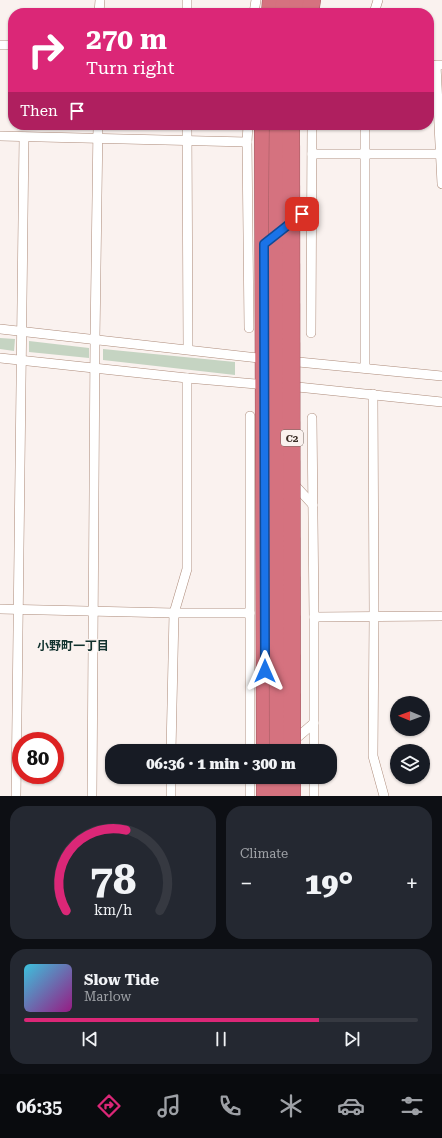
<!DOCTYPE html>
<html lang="en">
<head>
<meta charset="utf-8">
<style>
  body { margin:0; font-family:"Roboto Serif","Noto Sans JP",serif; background:#242831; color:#f1f3f6; height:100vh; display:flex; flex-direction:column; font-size:15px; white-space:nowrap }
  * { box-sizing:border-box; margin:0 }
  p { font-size:13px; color:#9ea1a6 }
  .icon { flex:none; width:22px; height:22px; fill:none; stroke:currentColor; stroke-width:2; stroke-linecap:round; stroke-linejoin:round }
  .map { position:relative; height:796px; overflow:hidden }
  .details { display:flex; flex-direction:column; gap:10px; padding:10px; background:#0d0f14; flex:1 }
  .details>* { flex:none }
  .banner { position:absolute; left:8px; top:8px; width:426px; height:122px; border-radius:16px; box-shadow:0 1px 3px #0004; background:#db2777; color:#fff; overflow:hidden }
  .needle { width:26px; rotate:271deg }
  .tools { position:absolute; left:390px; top:696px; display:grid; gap:8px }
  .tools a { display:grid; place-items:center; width:40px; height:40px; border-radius:50%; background:#171b24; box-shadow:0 1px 3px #0004; font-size:20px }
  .speed { position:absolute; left:12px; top:732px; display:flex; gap:8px; font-size:20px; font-weight:700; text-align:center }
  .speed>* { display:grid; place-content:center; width:52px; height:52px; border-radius:50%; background:#171b24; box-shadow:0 1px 3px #0004; line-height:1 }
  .speed .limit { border:6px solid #d22; background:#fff; color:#111 }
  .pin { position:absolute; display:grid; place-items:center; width:34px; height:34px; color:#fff; margin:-17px; border-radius:8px; box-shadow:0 2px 6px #0006 }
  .me { position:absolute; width:44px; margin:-22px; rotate:0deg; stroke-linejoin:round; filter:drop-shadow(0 0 3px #0008) }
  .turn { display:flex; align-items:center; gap:14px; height:84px; padding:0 12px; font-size:18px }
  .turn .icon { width:52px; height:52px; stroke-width:2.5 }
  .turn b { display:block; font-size:28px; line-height:34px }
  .then { display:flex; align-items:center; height:38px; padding:0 12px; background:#0003; gap:8px; font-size:15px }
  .big { font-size:30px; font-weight:800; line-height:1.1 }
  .details .tile { flex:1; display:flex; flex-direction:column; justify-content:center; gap:6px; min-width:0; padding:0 14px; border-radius:16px; background:#242831 }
  .details .dial { align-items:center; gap:0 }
  .dial svg { height:104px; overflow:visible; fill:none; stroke:#363941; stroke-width:7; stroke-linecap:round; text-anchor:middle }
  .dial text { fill:#f1f3f6; stroke:none }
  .song { display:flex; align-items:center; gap:12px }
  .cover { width:48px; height:48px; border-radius:6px; background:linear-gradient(135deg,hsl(190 70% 55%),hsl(310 70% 35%)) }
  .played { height:4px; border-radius:2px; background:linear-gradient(90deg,#db2777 75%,#363941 75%) }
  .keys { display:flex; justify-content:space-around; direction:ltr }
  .heat { display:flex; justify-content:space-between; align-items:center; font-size:22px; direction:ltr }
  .details .tiles { flex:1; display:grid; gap:10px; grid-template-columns:1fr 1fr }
  .tile:last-child { grid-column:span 2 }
  .trip { position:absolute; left:105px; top:744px; width:232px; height:40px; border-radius:16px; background:#171b24; box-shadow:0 1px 3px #0004; font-weight:800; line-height:40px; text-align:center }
  .tabs { display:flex; height:64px; justify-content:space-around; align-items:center; background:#090b0e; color:#9ea1a6 }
  .tabs .icon { width:28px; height:28px }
  .tabs .on { color:#db2777 }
  .tabs b { font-size:18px; color:#f1f3f6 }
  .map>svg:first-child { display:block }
  .green { fill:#c5d4c2 }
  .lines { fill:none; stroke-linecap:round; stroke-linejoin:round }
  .street-casing { stroke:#ad8b7a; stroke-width:10 }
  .highway-casing { stroke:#9f5a60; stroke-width:18 }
  .street { stroke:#fff; stroke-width:9 }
  .highway { stroke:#d5727f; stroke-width:17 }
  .highway-bridge-casing { stroke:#9f5a60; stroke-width:18; stroke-linecap:butt }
  .highway-bridge { stroke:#d5727f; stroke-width:17 }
  .route-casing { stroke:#114b97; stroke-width:10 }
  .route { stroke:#1a73e8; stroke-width:7 }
  .labels { text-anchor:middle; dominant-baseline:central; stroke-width:3; stroke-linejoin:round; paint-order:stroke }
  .shield { fill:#faf2ef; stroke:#746963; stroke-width:1 }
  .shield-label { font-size:10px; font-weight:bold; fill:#3b2e27 }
  .neighbourhood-label { font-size:12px; font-weight:bold; fill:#11322e; stroke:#faf2ef }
</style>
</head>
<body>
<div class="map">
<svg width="442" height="796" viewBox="0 0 442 796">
  <rect width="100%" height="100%" fill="#faf2ef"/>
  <!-- green -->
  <g class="green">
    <path d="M0 338 15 339 14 351 0 349Z"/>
    <path d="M29 341 89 348V358L29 352Z"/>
    <path d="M103 349 235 362V375L103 360Z"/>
  </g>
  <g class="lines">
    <!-- street casing -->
    <g class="street-casing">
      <g id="street">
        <path d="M187 0V13"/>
        <path d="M99 13 100 0"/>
        <path d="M254 13 256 0"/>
        <path d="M374 13 378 0"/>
        <path d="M0 45H13"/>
        <path d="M442 65H436L442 184"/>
        <path d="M187 125 188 349"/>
        <path d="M248 125 247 142 249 328"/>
        <path d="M365 125V368"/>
        <path d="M0 136 247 142"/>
        <path d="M312 154H442"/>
        <path d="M291 223 312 206"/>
        <path d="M0 329 267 359"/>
        <path d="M311 333 312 125"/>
        <path d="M0 358 187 378 267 385"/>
        <path d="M288 361 442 376"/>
        <path d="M288 386 442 402"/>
        <path d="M373 394 374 616 373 756 384 796"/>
        <path d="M250 416V751"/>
        <path d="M312 418 314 617V751"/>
        <path d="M292 482 313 505"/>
        <path d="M0 609 174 613H250"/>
        <path d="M314 617 442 616"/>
        <path d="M292 742 314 723"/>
        <path d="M171 751 174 613 187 569V378"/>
        <path d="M16 796 24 137"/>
        <path d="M92 796 95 339 98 125"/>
        <path d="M171 796V777"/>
        <path d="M250 796V777"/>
        <path d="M314 796V777"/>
      </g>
    </g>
    <!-- highway casing -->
    <g class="highway-casing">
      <g id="highway">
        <path d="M270 13 271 0"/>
        <path d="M283 13 285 0"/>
        <path d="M297 13 298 0"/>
        <path d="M310 13 312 0"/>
        <path d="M263 125 265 751"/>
        <path d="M265 777V796"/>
        <path d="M278 777V796"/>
        <path d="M292 796V777"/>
      </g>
    </g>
    <!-- street -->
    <use href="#street" class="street"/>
    <!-- highway -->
    <use href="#highway" class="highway"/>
    <!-- highway-bridge casing -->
    <g class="highway-bridge-casing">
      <g id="highway-bridge">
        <path d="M278 125C276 334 278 542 278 751"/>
        <path d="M291 125 292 751"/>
      </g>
    </g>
    <!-- highway-bridge -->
    <use href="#highway-bridge" class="highway-bridge"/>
  </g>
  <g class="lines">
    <!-- route casing -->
    <g class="route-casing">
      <path id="route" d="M265 671 264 244 302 214"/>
    </g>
    <!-- route -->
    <use href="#route" class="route"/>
  </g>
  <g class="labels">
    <!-- shield labels -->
    <rect class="shield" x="281" y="430" width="22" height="16" rx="3"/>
    <g class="shield-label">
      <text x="292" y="438">C2</text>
    </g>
    <!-- neighbourhood labels -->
    <g class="neighbourhood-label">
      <text x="73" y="646">小野町一丁目</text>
    </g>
  </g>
</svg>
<div class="tools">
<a><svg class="needle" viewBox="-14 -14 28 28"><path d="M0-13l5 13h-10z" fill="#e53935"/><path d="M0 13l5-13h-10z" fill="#9ea1a6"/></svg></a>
<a><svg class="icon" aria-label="layers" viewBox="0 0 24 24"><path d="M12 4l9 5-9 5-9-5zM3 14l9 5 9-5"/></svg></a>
</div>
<div class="speed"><div class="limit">80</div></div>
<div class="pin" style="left:302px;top:214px;background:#d93025"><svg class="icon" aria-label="arrive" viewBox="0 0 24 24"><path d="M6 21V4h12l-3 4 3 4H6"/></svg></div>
<svg class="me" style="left:265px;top:671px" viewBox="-20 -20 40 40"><path d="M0-17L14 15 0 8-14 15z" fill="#1a73e8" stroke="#fff" stroke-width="4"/></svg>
<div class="trip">06:36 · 1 min · 300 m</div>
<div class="banner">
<div class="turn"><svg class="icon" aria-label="right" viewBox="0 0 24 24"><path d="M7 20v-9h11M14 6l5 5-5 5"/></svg><div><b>270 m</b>Turn right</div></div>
<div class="then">Then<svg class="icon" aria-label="arrive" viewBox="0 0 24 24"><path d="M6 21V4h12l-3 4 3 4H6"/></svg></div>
</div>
</div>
<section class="details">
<div class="tiles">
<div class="tile dial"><svg viewBox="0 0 100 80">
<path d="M14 69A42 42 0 1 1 86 69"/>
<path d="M14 69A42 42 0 0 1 60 7" stroke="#db2777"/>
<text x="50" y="56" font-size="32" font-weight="700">78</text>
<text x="50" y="72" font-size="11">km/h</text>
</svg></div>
<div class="tile"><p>Climate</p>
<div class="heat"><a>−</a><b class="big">19°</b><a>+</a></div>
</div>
<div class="tile">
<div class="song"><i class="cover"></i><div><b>Slow Tide</b><p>Marlow</p></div></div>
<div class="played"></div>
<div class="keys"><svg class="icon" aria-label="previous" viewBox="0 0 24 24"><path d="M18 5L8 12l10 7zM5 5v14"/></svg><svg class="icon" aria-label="pause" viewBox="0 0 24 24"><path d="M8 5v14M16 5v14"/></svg><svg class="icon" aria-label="next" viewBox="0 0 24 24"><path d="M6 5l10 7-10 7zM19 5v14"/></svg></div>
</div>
</div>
</section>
<nav class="tabs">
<b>06:35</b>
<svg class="icon on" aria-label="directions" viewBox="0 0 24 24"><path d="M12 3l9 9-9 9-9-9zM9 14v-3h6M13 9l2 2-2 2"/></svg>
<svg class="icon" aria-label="music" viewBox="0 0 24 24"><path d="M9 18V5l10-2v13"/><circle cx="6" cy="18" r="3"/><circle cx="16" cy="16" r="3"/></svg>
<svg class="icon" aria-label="phone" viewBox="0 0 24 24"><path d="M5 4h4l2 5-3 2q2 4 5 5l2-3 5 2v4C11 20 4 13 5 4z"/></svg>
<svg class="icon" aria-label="climate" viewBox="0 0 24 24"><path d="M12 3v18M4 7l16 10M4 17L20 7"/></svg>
<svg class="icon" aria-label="car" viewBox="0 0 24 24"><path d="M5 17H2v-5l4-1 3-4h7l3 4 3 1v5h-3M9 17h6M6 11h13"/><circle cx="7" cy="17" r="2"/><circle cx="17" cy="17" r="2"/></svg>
<svg class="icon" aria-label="filters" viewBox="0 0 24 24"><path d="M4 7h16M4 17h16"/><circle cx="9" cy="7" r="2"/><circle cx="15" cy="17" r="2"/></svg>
</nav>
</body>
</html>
